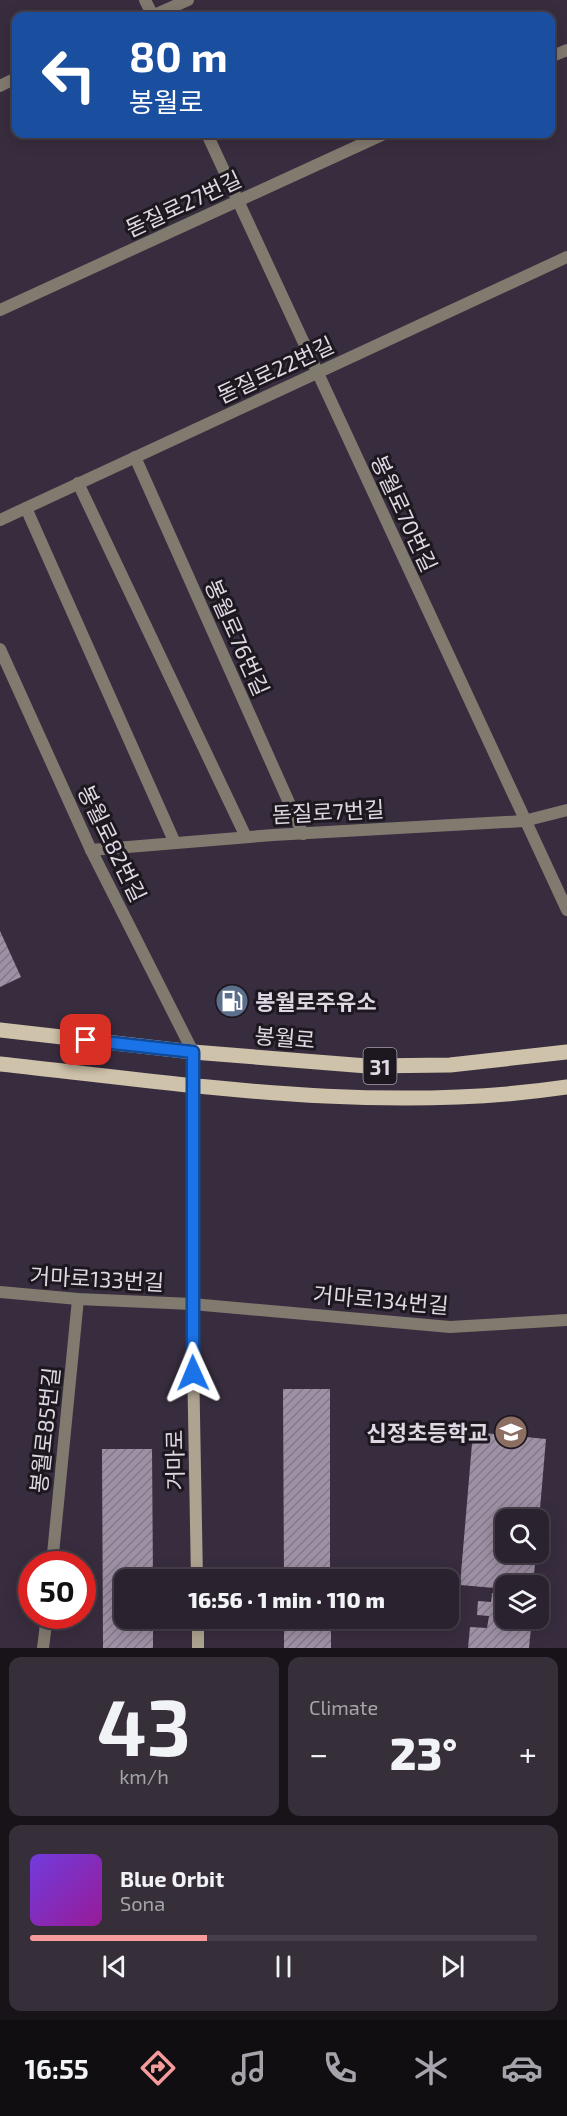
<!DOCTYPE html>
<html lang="en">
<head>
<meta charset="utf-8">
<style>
  body { margin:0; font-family:"Exo 2","Noto Sans KR",sans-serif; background:#362f3a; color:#f1f3f6; height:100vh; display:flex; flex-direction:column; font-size:22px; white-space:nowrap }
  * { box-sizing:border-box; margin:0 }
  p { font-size:20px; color:#a5a4aa }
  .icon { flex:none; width:33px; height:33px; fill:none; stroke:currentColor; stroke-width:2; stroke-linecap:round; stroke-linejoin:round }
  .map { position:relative; height:1648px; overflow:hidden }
  .details { display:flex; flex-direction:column; gap:9px; padding:9px; background:#171319; flex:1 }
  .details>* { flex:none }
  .top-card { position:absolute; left:12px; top:12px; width:543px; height:126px; border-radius:12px; box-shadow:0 3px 15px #0003,0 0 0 2px #463f4a; background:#1a4fa0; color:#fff; overflow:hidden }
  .fabs { position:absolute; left:495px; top:1509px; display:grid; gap:12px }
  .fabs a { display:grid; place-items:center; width:54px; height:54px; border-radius:12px; background:#2a222e; box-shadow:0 3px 15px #0003,0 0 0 2px #463f4a; font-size:30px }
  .speed { position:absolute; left:18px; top:1551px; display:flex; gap:12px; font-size:30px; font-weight:700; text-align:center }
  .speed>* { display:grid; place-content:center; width:78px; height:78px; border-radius:50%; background:#2a222e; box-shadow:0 3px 15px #0003,0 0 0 2px #463f4a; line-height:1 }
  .speed .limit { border:9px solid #d22; background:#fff; color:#111 }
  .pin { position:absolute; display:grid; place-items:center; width:51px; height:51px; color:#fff; margin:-26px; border-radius:12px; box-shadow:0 3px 9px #0006 }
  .me { position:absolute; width:66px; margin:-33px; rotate:359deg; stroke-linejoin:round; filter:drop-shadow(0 0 4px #0008) }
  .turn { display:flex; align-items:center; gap:21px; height:126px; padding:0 18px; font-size:27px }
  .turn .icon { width:78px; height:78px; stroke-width:2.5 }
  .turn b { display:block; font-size:42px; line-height:51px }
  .big { font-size:45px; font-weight:800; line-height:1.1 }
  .details .tile { flex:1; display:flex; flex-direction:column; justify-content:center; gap:9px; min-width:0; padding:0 21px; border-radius:12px; background:#362f3a }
  .details .dial { align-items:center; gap:0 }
  .dial b { font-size:78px; line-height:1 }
  .song { display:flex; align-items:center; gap:18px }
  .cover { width:72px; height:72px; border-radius:9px; background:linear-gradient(135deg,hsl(260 70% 55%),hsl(300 70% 35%)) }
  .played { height:6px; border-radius:3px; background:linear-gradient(90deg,#f59b9c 35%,#463f4a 35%) }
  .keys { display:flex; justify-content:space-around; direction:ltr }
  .heat { display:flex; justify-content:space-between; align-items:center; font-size:33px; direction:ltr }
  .details .tiles { flex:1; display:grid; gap:9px; grid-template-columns:1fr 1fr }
  .tile:last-child { grid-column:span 2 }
  .trip { position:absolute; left:114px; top:1569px; width:345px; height:60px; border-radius:12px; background:#2a222e; box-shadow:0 3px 15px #0003,0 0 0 2px #463f4a; font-weight:800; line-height:60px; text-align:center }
  .tab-bar { display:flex; height:96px; justify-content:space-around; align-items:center; background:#110e12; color:#a5a4aa }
  .tab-bar .icon { width:42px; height:42px }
  .tab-bar .current { color:#f59b9c }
  .tab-bar b { font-size:27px; color:#f1f3f6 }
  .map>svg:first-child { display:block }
  .building { fill:url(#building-hatch) }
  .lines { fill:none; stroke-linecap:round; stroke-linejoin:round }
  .minor { stroke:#817a6f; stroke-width:12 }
  .secondary { stroke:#ada390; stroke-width:12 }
  .primary { stroke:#cfc2aa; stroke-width:15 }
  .route-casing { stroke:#114b97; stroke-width:15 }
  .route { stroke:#1a73e8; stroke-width:10 }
  .labels { text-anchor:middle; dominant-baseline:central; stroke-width:6; stroke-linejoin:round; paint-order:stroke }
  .shield { fill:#1d181f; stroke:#a59ea8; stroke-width:1.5 }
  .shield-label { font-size:21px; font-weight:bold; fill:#dfd7e3 }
  .street-label { font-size:22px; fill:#dfd7e3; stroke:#1d181f }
  .poi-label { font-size:22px; font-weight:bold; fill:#dfd7e3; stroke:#1d181f; text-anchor:start }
</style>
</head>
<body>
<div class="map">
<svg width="567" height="1648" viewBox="0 0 567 1648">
  <defs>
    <pattern id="building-hatch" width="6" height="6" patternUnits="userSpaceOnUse" patternTransform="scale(1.5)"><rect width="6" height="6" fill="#9e90a5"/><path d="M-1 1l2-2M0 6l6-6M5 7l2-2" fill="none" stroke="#837888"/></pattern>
  </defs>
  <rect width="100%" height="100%" fill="#382d3e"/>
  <!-- building -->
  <g class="building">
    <path d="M0 931 21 977 0 987Z"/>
    <path d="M283 1389H330V1580H284Z"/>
    <path d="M473 1432 546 1439 539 1520H506V1552H536L533 1586H506V1589L460 1585Z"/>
    <path d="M102 1449H152L153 1580H124V1618H153V1648H103Z"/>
    <path d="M492 1593 506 1594V1618H532L529 1648H468L470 1627 487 1628 489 1616 477 1615 478 1601 491 1602Z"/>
    <rect x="284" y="1618" width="47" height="30"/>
  </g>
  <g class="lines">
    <!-- minor -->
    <g class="minor">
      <path d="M145 0 153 16"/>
      <path d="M152 16 188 0"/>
      <path d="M550 57 567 50"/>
      <path d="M0 86 16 78"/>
      <path d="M207 134 567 910"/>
      <path d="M0 310 384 134"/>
      <path d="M135 457 303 834"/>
      <path d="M78 483 246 837"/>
      <path d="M26 508 175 843"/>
      <path d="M0 520 567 257"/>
      <path d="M0 649 91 850 193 1052"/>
      <path d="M91 850 273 835 524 821 567 810"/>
      <path d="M0 1292 78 1299 192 1304 450 1327 567 1320"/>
      <path d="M52 1564 78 1299"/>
      <path d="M43 1648 47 1616"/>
    </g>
    <!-- secondary -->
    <g class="secondary">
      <path d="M193 1052 192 1304 197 1580"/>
      <path d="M198 1618V1648"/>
    </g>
    <!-- primary -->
    <g class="primary">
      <path d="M0 1030 193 1052 367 1066 450 1065 567 1052"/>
      <path d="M0 1064C187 1084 379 1115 567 1087"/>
    </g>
  </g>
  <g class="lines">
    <!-- route casing -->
    <g class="route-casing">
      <path id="route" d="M86 1040 193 1052V1373"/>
    </g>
    <!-- route -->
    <use href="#route" class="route"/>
  </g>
  <!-- icons -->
  <defs>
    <g id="fuel-disc" transform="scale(1.725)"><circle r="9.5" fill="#5c6f8a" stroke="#1d181f"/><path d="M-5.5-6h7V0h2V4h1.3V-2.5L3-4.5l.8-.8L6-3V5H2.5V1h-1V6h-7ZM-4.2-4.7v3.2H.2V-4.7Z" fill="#fff"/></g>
    <g id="school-disc" transform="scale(1.725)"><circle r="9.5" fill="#8d6e63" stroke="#1d181f"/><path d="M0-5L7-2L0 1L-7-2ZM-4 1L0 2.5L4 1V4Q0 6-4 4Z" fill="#fff"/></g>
  </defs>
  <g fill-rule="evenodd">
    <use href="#fuel-disc" x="232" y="1001"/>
    <use href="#school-disc" x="511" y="1432"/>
  </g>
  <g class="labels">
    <!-- shield labels -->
    <rect class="shield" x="363.5" y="1048" width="33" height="36" rx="4.5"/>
    <g class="shield-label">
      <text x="380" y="1066">31</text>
    </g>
    <!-- street labels -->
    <g class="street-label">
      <text transform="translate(183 203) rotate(-25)">돋질로27번길</text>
      <text transform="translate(275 369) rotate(-25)">돋질로22번길</text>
      <text transform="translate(405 513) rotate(65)">봉월로70번길</text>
      <text transform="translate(238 637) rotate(66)">봉월로76번길</text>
      <text transform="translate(328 811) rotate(-3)">돋질로7번길</text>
      <text transform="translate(113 843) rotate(64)">봉월로82번길</text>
      <text transform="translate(285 1037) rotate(5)">봉월로</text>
      <text transform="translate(97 1278) rotate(3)">거마로133번길</text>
      <text transform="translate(381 1299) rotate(5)">거마로134번길</text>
      <text transform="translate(44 1430) rotate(-84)">봉월로85번길</text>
      <text transform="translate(174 1460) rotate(-91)">거마로</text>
    </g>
    <!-- poi labels -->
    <g class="poi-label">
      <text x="255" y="1001">봉월로주유소</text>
      <text x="488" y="1432" text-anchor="end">신정초등학교</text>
    </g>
  </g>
</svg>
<div class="fabs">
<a><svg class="icon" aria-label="search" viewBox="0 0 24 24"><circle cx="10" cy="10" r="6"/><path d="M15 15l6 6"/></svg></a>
<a><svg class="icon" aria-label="layers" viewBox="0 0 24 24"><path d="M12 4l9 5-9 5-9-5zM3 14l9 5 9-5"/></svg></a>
</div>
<div class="speed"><div class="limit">50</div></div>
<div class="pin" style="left:86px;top:1040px;background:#d93025"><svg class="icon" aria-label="arrive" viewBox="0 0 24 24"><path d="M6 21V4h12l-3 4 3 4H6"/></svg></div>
<svg class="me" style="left:193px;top:1373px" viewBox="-20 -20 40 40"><path d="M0-17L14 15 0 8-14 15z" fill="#1a73e8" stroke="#fff" stroke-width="4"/></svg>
<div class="trip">16:56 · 1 min · 110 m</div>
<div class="top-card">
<div class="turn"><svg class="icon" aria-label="left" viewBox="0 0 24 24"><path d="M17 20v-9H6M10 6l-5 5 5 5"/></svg><div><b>80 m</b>봉월로</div></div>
</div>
</div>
<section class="details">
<div class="tiles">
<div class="tile dial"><b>43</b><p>km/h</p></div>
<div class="tile"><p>Climate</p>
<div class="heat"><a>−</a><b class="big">23°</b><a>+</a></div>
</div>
<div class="tile">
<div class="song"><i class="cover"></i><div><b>Blue Orbit</b><p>Sona</p></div></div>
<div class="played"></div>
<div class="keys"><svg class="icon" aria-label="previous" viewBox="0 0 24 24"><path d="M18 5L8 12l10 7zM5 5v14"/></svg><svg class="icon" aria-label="pause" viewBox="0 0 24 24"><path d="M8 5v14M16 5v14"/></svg><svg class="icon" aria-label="next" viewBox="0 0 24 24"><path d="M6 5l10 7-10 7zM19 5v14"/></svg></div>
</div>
</div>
</section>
<nav class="tab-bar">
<b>16:55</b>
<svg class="icon current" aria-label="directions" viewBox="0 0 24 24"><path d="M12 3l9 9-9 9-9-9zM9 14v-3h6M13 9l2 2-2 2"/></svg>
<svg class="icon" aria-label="music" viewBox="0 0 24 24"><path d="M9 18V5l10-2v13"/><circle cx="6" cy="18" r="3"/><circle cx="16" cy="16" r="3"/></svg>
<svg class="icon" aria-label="phone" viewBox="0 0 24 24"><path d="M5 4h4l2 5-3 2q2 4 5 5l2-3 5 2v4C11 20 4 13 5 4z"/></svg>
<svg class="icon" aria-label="climate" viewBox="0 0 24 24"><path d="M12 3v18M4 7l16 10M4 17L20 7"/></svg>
<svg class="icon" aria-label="car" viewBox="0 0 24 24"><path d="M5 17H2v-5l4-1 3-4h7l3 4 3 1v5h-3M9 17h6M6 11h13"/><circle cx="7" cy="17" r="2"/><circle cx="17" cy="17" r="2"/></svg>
</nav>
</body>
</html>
